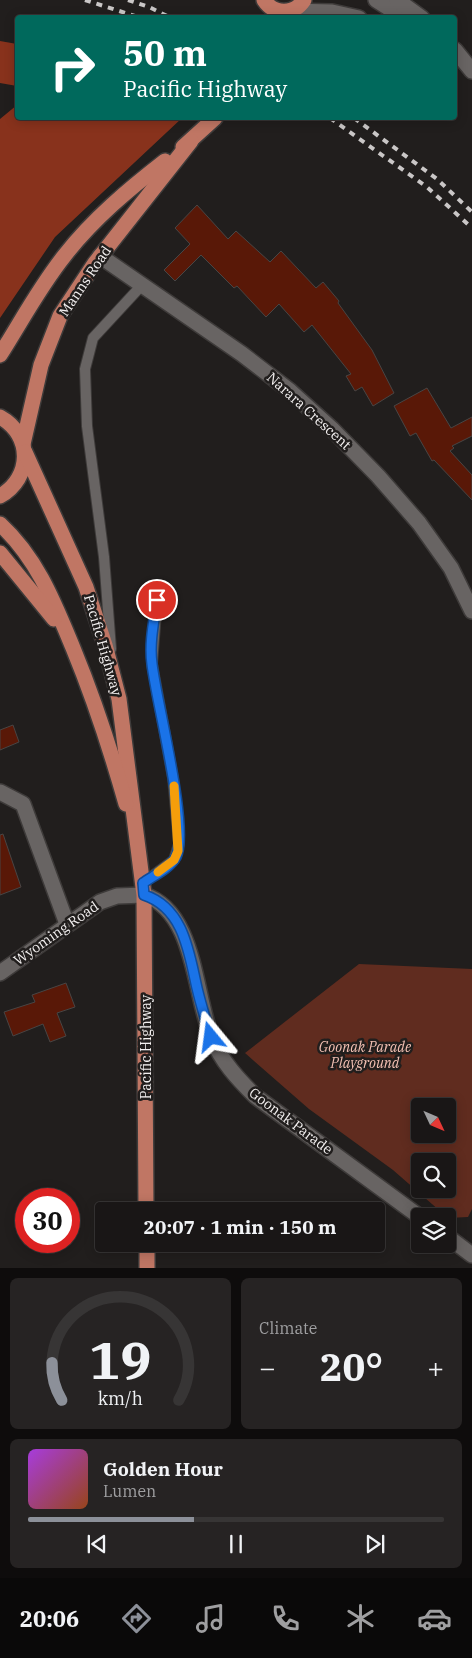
<!DOCTYPE html>
<html lang="en">
<head>
<meta charset="utf-8">
<style>
  body { margin:0; font-family:"IBM Plex Serif",serif; background:#262323; color:#f1f3f6; height:100vh; display:flex; flex-direction:column; font-size:19px; white-space:nowrap }
  * { box-sizing:border-box; margin:0 }
  p { font-size:16px; color:#9f9fa1 }
  .icon { flex:none; width:28px; height:28px; fill:none; stroke:currentColor; stroke-width:2; stroke-linecap:round; stroke-linejoin:round }
  .map { position:relative; height:1268px; overflow:hidden }
  .details { display:flex; flex-direction:column; gap:10px; padding:10px; background:#0e0c0c; flex:1 }
  .details>* { flex:none }
  .hud { position:absolute; left:15px; top:15px; width:442px; height:105px; border-radius:5px; box-shadow:0 2px 12px #0003,0 0 0 1px #373535; background:#00695c; color:#fff; overflow:hidden }
  .needle { width:32px; rotate:134deg }
  .controls { position:absolute; left:411px; top:1098px; display:grid; gap:10px }
  .controls a { display:grid; place-items:center; width:45px; height:45px; border-radius:5px; background:#191616; box-shadow:0 2px 12px #0003,0 0 0 1px #373535; font-size:25px }
  .speed { position:absolute; left:15px; top:1188px; display:flex; gap:10px; font-size:25px; font-weight:700; text-align:center }
  .speed>* { display:grid; place-content:center; width:65px; height:65px; border-radius:50%; background:#191616; box-shadow:0 2px 12px #0003,0 0 0 1px #373535; line-height:1 }
  .speed .limit { border:8px solid #d22; background:#fff; color:#111 }
  .pin { position:absolute; display:grid; place-items:center; width:42px; height:42px; color:#fff; margin:-21px; border:2px solid #fff; border-radius:50%; box-shadow:0 1px 5px #0007 }
  .me { position:absolute; width:55px; margin:-28px; rotate:344deg; stroke-linejoin:round; filter:drop-shadow(0 0 4px #0008) }
  .turn { display:flex; align-items:center; gap:18px; height:105px; padding:0 25px; font-size:22px }
  .turn .icon { width:65px; height:65px; stroke-width:2.5 }
  .turn b { display:block; font-size:35px; line-height:42px }
  .big { font-size:38px; font-weight:800; line-height:1.1 }
  .details .card { flex:1; display:flex; flex-direction:column; justify-content:center; gap:8px; min-width:0; padding:0 18px; border-radius:8px; background:#262323 }
  .details .dial { align-items:center; gap:0 }
  .dial svg { height:130px; overflow:visible; fill:none; stroke:#373535; stroke-width:7; stroke-linecap:round; text-anchor:middle }
  .dial text { fill:#f1f3f6; stroke:none }
  .song { display:flex; align-items:center; gap:15px }
  .cover { width:60px; height:60px; border-radius:8px; background:linear-gradient(135deg,hsl(280 70% 55%),hsl(20 70% 35%)) }
  .played { height:5px; border-radius:2px; background:linear-gradient(90deg,#8c9099 40%,#373535 40%) }
  .keys { display:flex; justify-content:space-around; direction:ltr }
  .heat { display:flex; justify-content:space-between; align-items:center; font-size:28px; direction:ltr }
  .details .tiles { flex:1; display:grid; gap:10px; grid-template-columns:1fr 1fr }
  .card:last-child { grid-column:span 2 }
  .trip { position:absolute; left:95px; top:1202px; width:290px; height:50px; border-radius:5px; background:#191616; box-shadow:0 2px 12px #0003,0 0 0 1px #373535; font-weight:800; line-height:50px; text-align:center }
  .dock { display:flex; height:80px; justify-content:space-around; align-items:center; background:#0a0909; color:#9f9fa1 }
  .dock .icon { width:35px; height:35px }
  .dock .current { color:#8c9099 }
  .dock b { font-size:22px; color:#f1f3f6 }
  .map>svg:first-child { display:block }
  .green { fill:#602c1f; fill-rule:evenodd }
  .forest { fill:#88321c }
  .building { fill:#591807; stroke:#484544 }
  .lines { fill:none; stroke-linecap:round; stroke-linejoin:round }
  .service-casing { stroke:#3e3b3a; stroke-width:12 }
  .minor-casing { stroke:#3e3b3a; stroke-width:18 }
  .tertiary-casing { stroke:#3e3b3a; stroke-width:18 }
  .secondary-casing { stroke:#3e3b3a; stroke-width:18 }
  .primary-casing { stroke:#3e3b3a; stroke-width:18 }
  .service { stroke:#686463; stroke-width:10 }
  .minor { stroke:#686463; stroke-width:15 }
  .tertiary { stroke:#686463; stroke-width:15 }
  .secondary { stroke:#686463; stroke-width:15 }
  .primary { stroke:#c07664; stroke-width:15 }
  .rail { stroke:#cac7c7; stroke-width:4; stroke-dasharray:6 6; stroke-linecap:butt }
  .route-casing { stroke:#114b97; stroke-width:12 }
  .route { stroke:#1a73e8; stroke-width:9 }
  .slow { stroke:#f59e0b; stroke-width:9 }
  .labels { text-anchor:middle; dominant-baseline:central; stroke-width:5; stroke-linejoin:round; paint-order:stroke }
  .street-label { font-size:14px; fill:#f4f1f1; stroke:#211e1d }
  .park-label { font-size:14px; font-style:italic; fill:#f3c0b3; stroke:#211e1d }
</style>
</head>
<body>
<div class="map">
<svg width="472" height="1268" viewBox="0 0 472 1268">
  <rect width="100%" height="100%" fill="#211e1d"/>
  <!-- green -->
  <path class="green" d="M359 964 472 969V1209L468 1217 448 1218 393 1170 309 1109 245 1053ZM420 1106H448V1134H420ZM420 1161H448V1189H420Z"/>
  <!-- forest -->
  <g class="forest">
    <path d="M0 41 17 44V86L0 83Z"/>
    <path d="M17 105 18 118H182L55 237 0 318V119Z"/>
  </g>
  <!-- building -->
  <g class="building">
    <path d="M197 205 228 239 236 231 270 262 281 251 316 288 323 282 339 301 338 303 372 350 394 393 373 406 362 387 355 391 346 376 351 374 312 325 304 332 279 304 266 317 237 286 234 288 201 255 175 281 164 270 190 244 175 228Z"/>
    <path d="M427 388 451 428 472 417V436L452 446 454 448 450 451 472 475V500L434 460 432 461 416 433 410 436 394 406Z"/>
    <path d="M13 725 19 742 0 750V730Z"/>
    <path d="M3 834 21 887 0 895V835Z"/>
    <path d="M66 983 75 1007 57 1013 66 1036 50 1042 43 1024 13 1036 4 1012 35 1002 32 995Z"/>
  </g>
  <g class="lines">
    <!-- service casing -->
    <g class="service-casing">
      <g id="service">
        <path d="M111 649 104 557 87 426 85 369 93 338 142 285"/>
        <path d="M143 883 174 860 179 844 173 778 152 664 157 600"/>
      </g>
    </g>
    <!-- minor casing -->
    <g class="minor-casing">
      <g id="minor">
        <path d="M100 256 242 354 290 391 332 429 378 476 419 523 451 568 472 611"/>
        <path d="M0 792 23 804 67 924"/>
        <path d="M144 895C196 911 194 996 212 1038 221 1061 238 1079 255 1096L420 1217"/>
        <path d="M448 1237 472 1255"/>
      </g>
    </g>
    <!-- tertiary casing -->
    <g class="tertiary-casing">
      <path id="tertiary" d="M0 973 100 902 117 896 144 895"/>
    </g>
    <!-- secondary casing -->
    <g class="secondary-casing">
      <g id="secondary">
        <path d="M376 0 404 18"/>
        <path d="M397 0 422 18"/>
        <path d="M289 11 332 12 359 18"/>
        <path d="M455 50 472 71"/>
      </g>
    </g>
    <!-- primary casing -->
    <g class="primary-casing">
      <g id="primary">
        <path d="M264 0C274 15 294 15 304 0"/>
        <path d="M183 147 215 118"/>
        <path d="M0 355C21 322 40 286 65 255 93 219 129 189 165 161"/>
        <path d="M0 417C33 435 32 478 0 496"/>
        <path d="M23 444 41 365 60 316 95 263 191 141"/>
        <path d="M25 452 86 587 105 645 119 699 144 895 146 1211"/>
        <path d="M0 524C37 558 54 602 73 648 94 699 111 751 126 804"/>
        <path d="M0 553 54 619"/>
        <path d="M147 1244V1268"/>
      </g>
    </g>
    <!-- service -->
    <use href="#service" class="service"/>
    <!-- minor -->
    <use href="#minor" class="minor"/>
    <!-- tertiary -->
    <use href="#tertiary" class="tertiary"/>
    <!-- secondary -->
    <use href="#secondary" class="secondary"/>
    <!-- primary -->
    <use href="#primary" class="primary"/>
    <!-- rail -->
    <g class="rail">
      <path d="M85 0 141 18"/>
      <path d="M128 0 149 7 171 18"/>
      <path d="M330 118 427 187 472 228"/>
      <path d="M354 118 437 179 472 212"/>
    </g>
  </g>
  <g class="lines">
    <!-- route casing -->
    <g class="route-casing">
      <path id="route" d="M157 600C154 621 149 643 152 664 156 701 190 829 176 857 170 868 153 876 143 883L144 895C184 908 189 953 197 988 201 1005 206 1021 211 1037"/>
    </g>
    <!-- route -->
    <use href="#route" class="route"/>
    <!-- slow -->
    <path class="slow" d="M158 872 174 860 178 851 174 786"/>
  </g>
  <g class="labels">
    <!-- street labels -->
    <g class="street-label">
      <text transform="translate(85 281) rotate(-56)">Manns Road</text>
      <text transform="translate(309 411) rotate(42)">Narara Crescent</text>
      <text transform="translate(103 645) rotate(74)">Pacific Highway</text>
      <text transform="translate(56 933) rotate(-35)">Wyoming Road</text>
      <text transform="translate(146 1047) rotate(-90)">Pacific Highway</text>
      <text transform="translate(291 1121) rotate(37)">Goonak Parade</text>
    </g>
    <!-- park labels -->
    <g class="park-label">
      <text x="365" y="1047">Goonak Parade<tspan x="365" dy="16">Playground</tspan></text>
    </g>
  </g>
</svg>
<div class="controls">
<a><svg class="needle" viewBox="-14 -14 28 28"><path d="M0-13l5 13h-10z" fill="#e53935"/><path d="M0 13l5-13h-10z" fill="#9f9fa1"/></svg></a>
<a><svg class="icon" aria-label="search" viewBox="0 0 24 24"><circle cx="10" cy="10" r="6"/><path d="M15 15l6 6"/></svg></a>
<a><svg class="icon" aria-label="layers" viewBox="0 0 24 24"><path d="M12 4l9 5-9 5-9-5zM3 14l9 5 9-5"/></svg></a>
</div>
<div class="speed"><div class="limit">30</div></div>
<div class="pin" style="left:157px;top:600px;background:#d93025"><svg class="icon" aria-label="arrive" viewBox="0 0 24 24"><path d="M6 21V4h12l-3 4 3 4H6"/></svg></div>
<svg class="me" style="left:211px;top:1037px" viewBox="-20 -20 40 40"><path d="M0-17L14 15 0 8-14 15z" fill="#1a73e8" stroke="#fff" stroke-width="4"/></svg>
<div class="trip">20:07 · 1 min · 150 m</div>
<div class="hud">
<div class="turn"><svg class="icon" aria-label="right" viewBox="0 0 24 24"><path d="M7 20v-9h11M14 6l5 5-5 5"/></svg><div><b>50 m</b>Pacific Highway</div></div>
</div>
</div>
<section class="details">
<div class="tiles">
<div class="card dial"><svg viewBox="0 0 100 80">
<path d="M14 69A42 42 0 1 1 86 69"/>
<path d="M14 69A42 42 0 0 1 8 46" stroke="#8c9099"/>
<text x="50" y="56" font-size="32" font-weight="700">19</text>
<text x="50" y="72" font-size="11">km/h</text>
</svg></div>
<div class="card"><p>Climate</p>
<div class="heat"><a>−</a><b class="big">20°</b><a>+</a></div>
</div>
<div class="card">
<div class="song"><i class="cover"></i><div><b>Golden Hour</b><p>Lumen</p></div></div>
<div class="played"></div>
<div class="keys"><svg class="icon" aria-label="previous" viewBox="0 0 24 24"><path d="M18 5L8 12l10 7zM5 5v14"/></svg><svg class="icon" aria-label="pause" viewBox="0 0 24 24"><path d="M8 5v14M16 5v14"/></svg><svg class="icon" aria-label="next" viewBox="0 0 24 24"><path d="M6 5l10 7-10 7zM19 5v14"/></svg></div>
</div>
</div>
</section>
<nav class="dock">
<b>20:06</b>
<svg class="icon current" aria-label="directions" viewBox="0 0 24 24"><path d="M12 3l9 9-9 9-9-9zM9 14v-3h6M13 9l2 2-2 2"/></svg>
<svg class="icon" aria-label="music" viewBox="0 0 24 24"><path d="M9 18V5l10-2v13"/><circle cx="6" cy="18" r="3"/><circle cx="16" cy="16" r="3"/></svg>
<svg class="icon" aria-label="phone" viewBox="0 0 24 24"><path d="M5 4h4l2 5-3 2q2 4 5 5l2-3 5 2v4C11 20 4 13 5 4z"/></svg>
<svg class="icon" aria-label="climate" viewBox="0 0 24 24"><path d="M12 3v18M4 7l16 10M4 17L20 7"/></svg>
<svg class="icon" aria-label="car" viewBox="0 0 24 24"><path d="M5 17H2v-5l4-1 3-4h7l3 4 3 1v5h-3M9 17h6M6 11h13"/><circle cx="7" cy="17" r="2"/><circle cx="17" cy="17" r="2"/></svg>
</nav>
</body>
</html>
